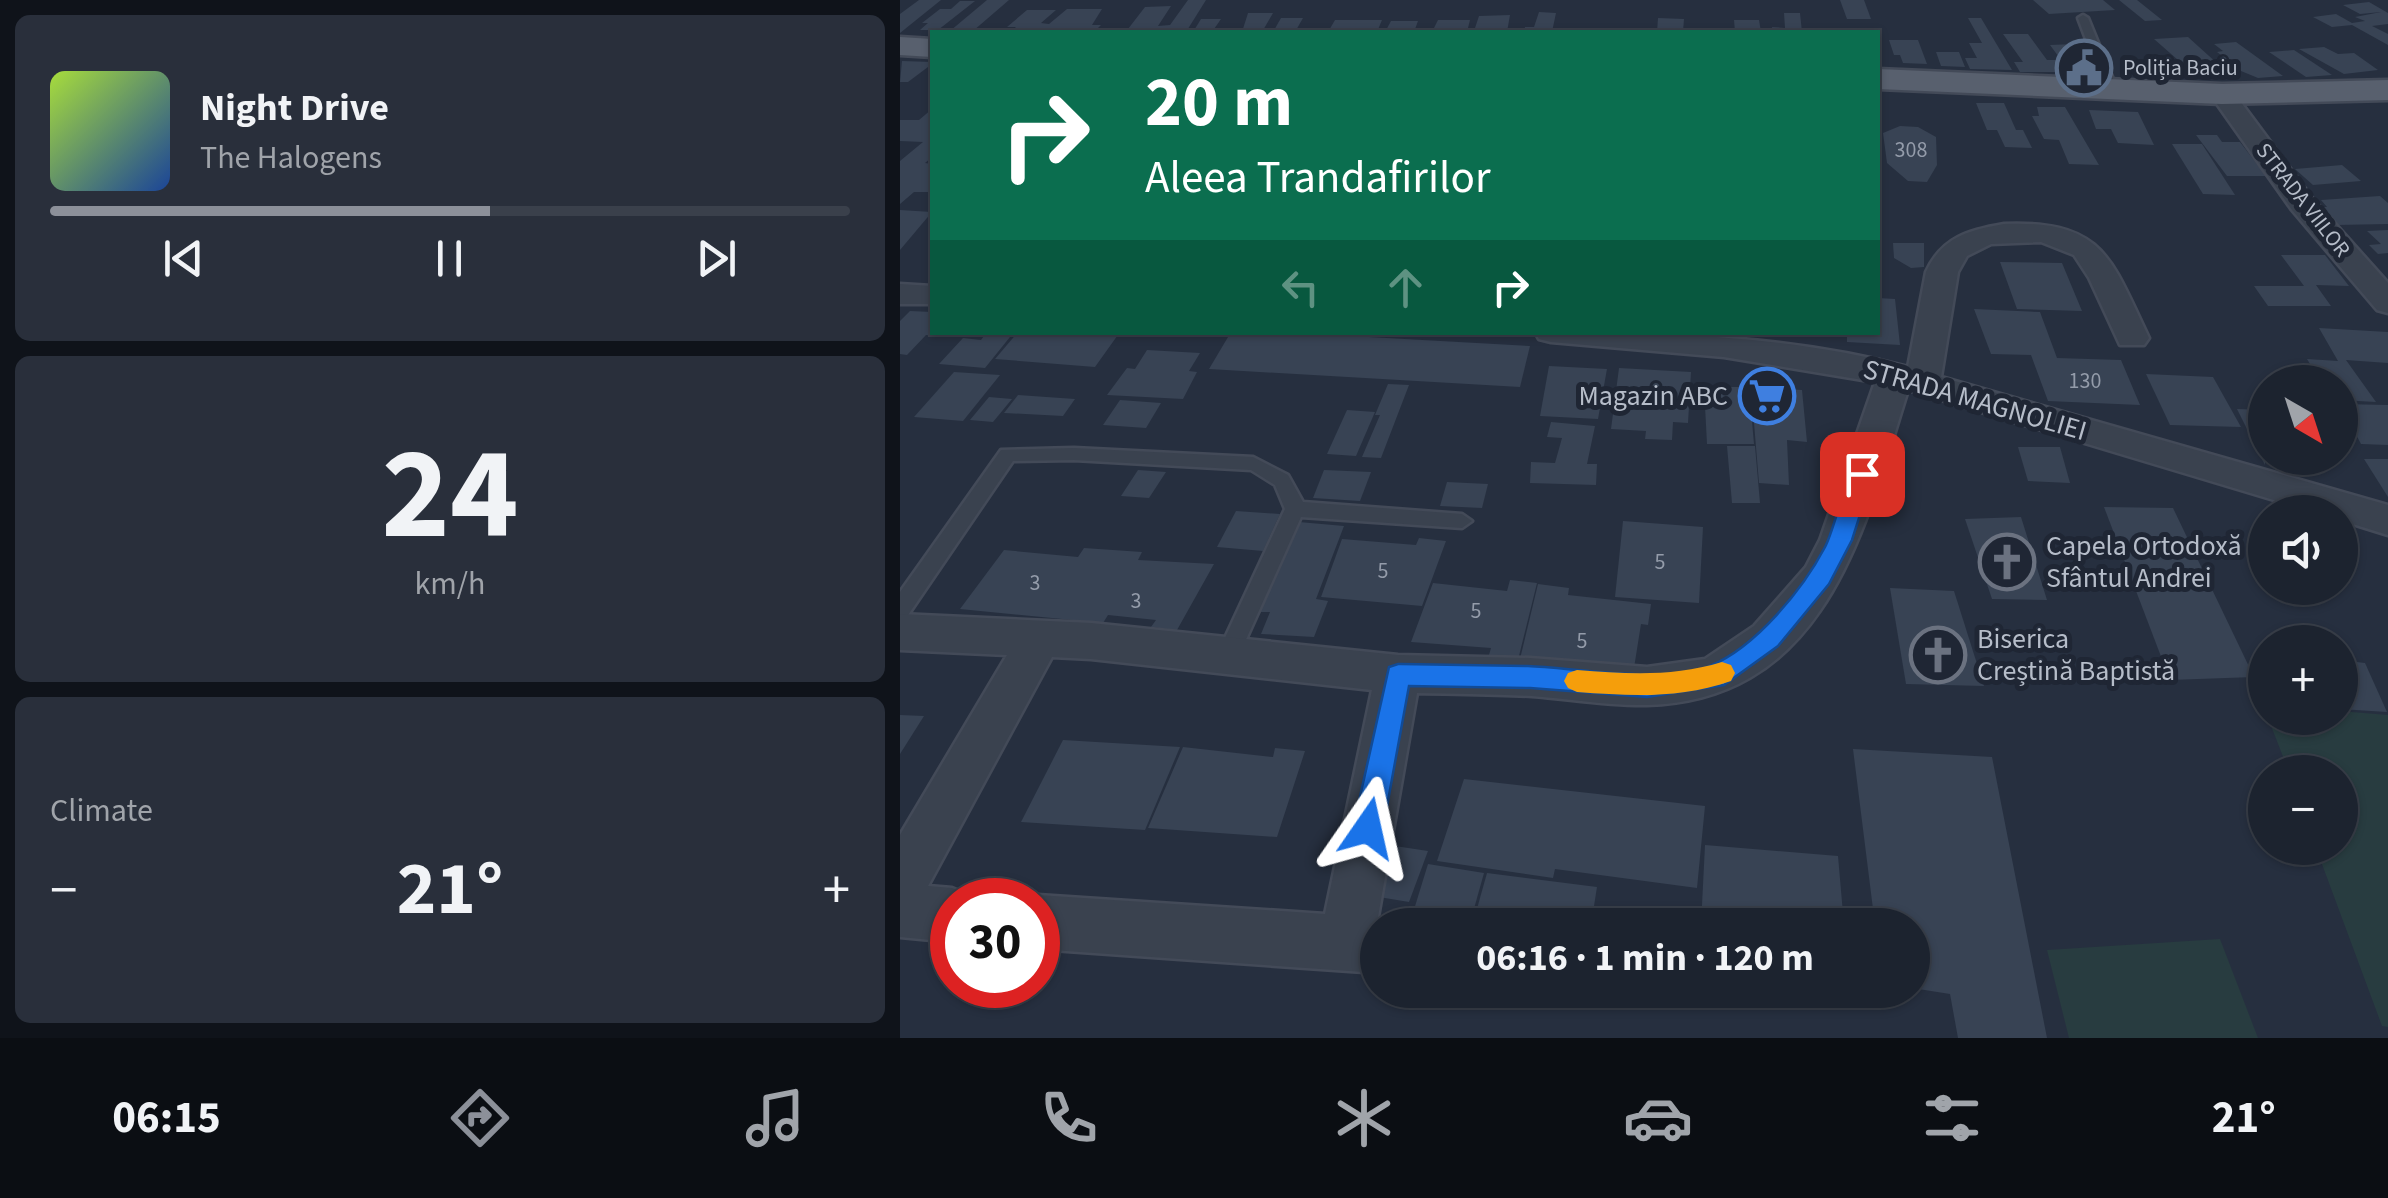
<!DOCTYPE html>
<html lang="en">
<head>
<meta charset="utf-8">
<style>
  body { margin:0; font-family:"Source Sans 3",sans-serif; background:#292f3b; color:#f1f3f6; height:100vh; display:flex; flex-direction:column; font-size:38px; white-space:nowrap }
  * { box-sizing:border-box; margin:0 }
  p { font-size:32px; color:#a0a4aa }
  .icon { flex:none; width:55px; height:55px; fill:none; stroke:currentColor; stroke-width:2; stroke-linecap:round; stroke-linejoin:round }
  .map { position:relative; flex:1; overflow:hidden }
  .sheet { display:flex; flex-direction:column; gap:15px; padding:15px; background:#0f131a; width:900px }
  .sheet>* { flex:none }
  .top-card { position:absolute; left:30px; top:30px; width:950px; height:305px; border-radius:0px; box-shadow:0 2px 8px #0004,0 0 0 2px #3a404b; background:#0b6e4f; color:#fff; overflow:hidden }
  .needle { width:65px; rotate:141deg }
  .controls { position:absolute; left:1348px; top:365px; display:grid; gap:20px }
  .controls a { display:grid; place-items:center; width:110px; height:110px; border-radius:50%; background:#1c232f; box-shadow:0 2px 8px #0004,0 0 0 2px #3a404b; font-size:50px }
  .speed { position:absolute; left:30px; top:878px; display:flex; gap:20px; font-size:50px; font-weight:700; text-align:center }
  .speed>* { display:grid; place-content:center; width:130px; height:130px; border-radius:50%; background:#1c232f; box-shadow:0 2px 8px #0004,0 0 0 2px #3a404b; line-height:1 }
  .speed .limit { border:15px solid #d22; background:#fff; color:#111 }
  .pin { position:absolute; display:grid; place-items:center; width:85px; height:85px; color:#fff; margin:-42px; border-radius:20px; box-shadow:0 5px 15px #0006 }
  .me { position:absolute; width:110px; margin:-55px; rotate:11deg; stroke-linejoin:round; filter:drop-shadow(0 0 8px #0008) }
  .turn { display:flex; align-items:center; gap:35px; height:210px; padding:0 50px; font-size:45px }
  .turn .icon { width:130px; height:130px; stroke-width:2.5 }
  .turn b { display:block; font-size:70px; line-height:85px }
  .lanes { display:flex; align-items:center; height:95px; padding:0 50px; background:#0003; justify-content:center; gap:50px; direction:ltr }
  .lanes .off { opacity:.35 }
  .big { font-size:75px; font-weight:700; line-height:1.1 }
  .sheet .tile { flex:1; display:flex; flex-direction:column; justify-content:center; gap:15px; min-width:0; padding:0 35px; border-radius:15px; background:#292f3b }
  .sheet .dial { align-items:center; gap:0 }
  .dial b { font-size:130px; line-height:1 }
  .song { display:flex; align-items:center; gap:30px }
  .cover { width:120px; height:120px; border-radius:15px; background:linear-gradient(135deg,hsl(80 70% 55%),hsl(220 70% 35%)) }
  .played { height:10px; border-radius:5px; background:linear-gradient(90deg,#8c9099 55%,#3a404b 55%) }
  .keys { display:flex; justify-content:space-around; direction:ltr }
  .heat { display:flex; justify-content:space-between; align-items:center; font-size:55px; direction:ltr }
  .trip { position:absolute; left:460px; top:908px; width:570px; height:100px; border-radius:50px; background:#1c232f; box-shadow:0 2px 8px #0004,0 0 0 2px #3a404b; font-weight:700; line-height:100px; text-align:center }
  .tabs { display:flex; height:160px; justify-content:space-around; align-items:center; background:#0b0e13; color:#a0a4aa }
  .tabs .icon { width:70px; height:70px }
  .tabs .on { color:#8c9099 }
  .tabs b { font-size:45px; color:#f1f3f6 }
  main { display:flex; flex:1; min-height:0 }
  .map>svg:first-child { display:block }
  .green { fill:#283c40 }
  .building { fill:#384354 }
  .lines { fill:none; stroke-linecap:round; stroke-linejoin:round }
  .service-casing { stroke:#434a58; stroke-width:5 }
  .minor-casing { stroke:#434a58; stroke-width:5 }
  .primary-casing { stroke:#434a58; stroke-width:5 }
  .service { fill:#3a424f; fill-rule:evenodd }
  .minor { fill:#3a424f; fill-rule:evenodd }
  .primary { fill:#58606e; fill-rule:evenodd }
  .route { fill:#1a73e8; stroke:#114b97; stroke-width:2.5 }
  .slow { fill:#f59e0b }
  .labels { text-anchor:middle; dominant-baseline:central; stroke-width:10; stroke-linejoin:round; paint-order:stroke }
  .far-poi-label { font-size:22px; fill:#b6bdc9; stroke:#1f2634; text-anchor:start }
  .number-label { font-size:22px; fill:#949caa }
  .far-street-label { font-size:22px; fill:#b6bdc9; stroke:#1f2634 }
  .poi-label { font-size:28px; fill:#b6bdc9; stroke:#1f2634; text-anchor:start }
  .street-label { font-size:28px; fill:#b6bdc9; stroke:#1f2634 }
</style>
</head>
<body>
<main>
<section class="sheet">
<div class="tile">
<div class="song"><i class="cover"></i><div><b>Night Drive</b><p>The Halogens</p></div></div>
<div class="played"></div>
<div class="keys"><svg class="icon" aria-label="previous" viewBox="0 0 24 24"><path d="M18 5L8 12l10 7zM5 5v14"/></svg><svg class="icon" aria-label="pause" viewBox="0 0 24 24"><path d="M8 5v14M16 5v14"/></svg><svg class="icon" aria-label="next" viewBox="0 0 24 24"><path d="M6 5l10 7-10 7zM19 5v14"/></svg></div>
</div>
<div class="tile dial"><b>24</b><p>km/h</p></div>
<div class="tile"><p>Climate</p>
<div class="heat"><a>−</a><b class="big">21°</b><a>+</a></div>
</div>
</section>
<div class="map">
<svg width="1488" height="1038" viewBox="0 0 1488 1038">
  <rect width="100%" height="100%" fill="#262f3f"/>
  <!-- green -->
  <g class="green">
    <path d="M1440 711 1488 715V1027L1482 1026 1416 848H1440V772H1389L1368 718H1440Z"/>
    <path d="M1320 939 1358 1038H1169L1147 950Z"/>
  </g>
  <!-- building -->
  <g class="building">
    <path d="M19 0H41L0 33V14Z"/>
    <path d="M87 0H109L73 31H50Z"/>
    <path d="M288 0H306L286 32H231L234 29H228L245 7 271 6 258 26 270 25Z"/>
    <path d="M940 0H964L971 19H947Z"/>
    <path d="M1133 0H1203L1215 10 1149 14Z"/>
    <path d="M1219 0H1237L1262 20 1245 21Z"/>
    <path d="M60 1H75L38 30H20L28 23H22L40 9H51Z"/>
    <path d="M1469 2 1488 13V24L1472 26 1488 34V45L1452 25 1432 27 1413 17 1436 14 1452 23 1465 21 1455 17 1481 12 1460 14 1443 5Z"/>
    <path d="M167 9H202L192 25H201L194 32H110L116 27H107L127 10H156L141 23 149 24Z"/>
    <path d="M639 12 656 13 652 32H624L625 27H634Z"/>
    <path d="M348 13H373L362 32H342Z"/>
    <path d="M884 13H900L902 32H873L872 27 885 28Z"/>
    <path d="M610 15 607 32 574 31 579 16Z"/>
    <path d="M381 18H403L395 32H373Z"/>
    <path d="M758 18 784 19 783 32H757Z"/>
    <path d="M1068 18H1081L1112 70 1070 69 1065 58H1077L1069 43H1082Z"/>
    <path d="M301 19H321L312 32H293Z"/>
    <path d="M435 20H482L477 32H428Z"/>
    <path d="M538 20H570L567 32H532Z"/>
    <path d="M834 20H859L861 32H835Z"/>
    <path d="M491 21H518L514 32H485Z"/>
    <path d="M1103 34H1128L1147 60H1161L1150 45 1174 44 1193 72H1120L1114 62H1123Z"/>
    <path d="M1288 37 1319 65 1286 67 1254 39Z"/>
    <path d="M989 40H1018L1027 64 1003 63 1000 55H994Z"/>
    <path d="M1336 42 1383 76 1358 78 1341 71 1317 52 1323 51 1314 44Z"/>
    <path d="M1424 47 1438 54 1454 53 1478 70 1444 74 1399 49Z"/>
    <path d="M1394 50 1432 75 1406 77 1369 52Z"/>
    <path d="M1036 52H1059L1065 67 1041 66Z"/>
    <path d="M2 61 32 62V64L8 82H0Z"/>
    <path d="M1076 103H1104L1116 130H1123L1132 148 1105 147 1097 130H1087Z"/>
    <path d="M1137 107H1165L1199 165 1169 164 1159 140 1144 139 1132 116H1139Z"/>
    <path d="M32 109V157L25 163 32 164V192H14L0 204V161L23 142 0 141V120H19Z"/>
    <path d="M1189 110 1238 112 1254 145 1218 143 1211 129H1196Z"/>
    <path d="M1000 126 1018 127 1036 137 1037 165 1027 182 1008 181 987 163 983 133Z"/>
    <path d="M1296 135H1317L1322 142H1340L1366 176H1327Z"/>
    <path d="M1272 144H1302L1335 195 1303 194Z"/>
    <path d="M1442 165 1461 181 1413 185 1395 169Z"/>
    <path d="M1480 196 1488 203V224L1436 225 1421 207H1427L1421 200Z"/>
    <path d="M0 210 32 212 0 250Z"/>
    <path d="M1488 230V253L1478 254 1469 245 1481 244 1467 231Z"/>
    <path d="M993 243H1024V267L1011 268 994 258Z"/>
    <path d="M1381 255H1425L1449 286 1416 285 1431 306H1368L1354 286H1404Z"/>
    <path d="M1100 262 1162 263 1182 311 1117 309Z"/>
    <path d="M978 298 995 299 1000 345 947 342V332H978Z"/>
    <path d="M1074 309 1140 312 1157 358 1221 360 1240 405 1148 401 1131 355 1091 354Z"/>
    <path d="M10 311 32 312V332H46L42 337 26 335 7 355 0 354V321Z"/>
    <path d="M1419 328 1488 332V363L1446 360 1476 402 1440 400V382H1421L1407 359 1438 361Z"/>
    <path d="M87 332H114L85 368 39 364 63 338 81 340Z"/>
    <path d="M118 332H220L195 367 95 359Z"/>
    <path d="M331 332H379L630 346 620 387 309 369Z"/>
    <path d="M247 350 300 353 289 371 297 372 283 399 207 395 227 368 235 369Z"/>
    <path d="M649 366 707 369 698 419 640 416Z"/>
    <path d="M719 368 791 372 788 423 773 422 772 440 745 439 746 431 711 429Z"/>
    <path d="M54 372 100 375 63 421 14 417Z"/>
    <path d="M1246 374 1313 377 1341 427 1270 425Z"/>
    <path d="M488 384 509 385 481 458 462 457 480 415H475Z"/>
    <path d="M804 387H849L854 444H807Z"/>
    <path d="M851 387 902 390 907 442 887 440 889 485 859 483Z"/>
    <path d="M118 395 175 399 163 416 104 413Z"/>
    <path d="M89 397 112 399 93 422 70 420Z"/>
    <path d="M220 400 261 403 246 428 203 425Z"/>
    <path d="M1440 404 1488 405V445L1461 444Z"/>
    <path d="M1337 409 1365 410V458H1429L1432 463 1365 461V465Z"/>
    <path d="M447 410 475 412 456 456 427 454Z"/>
    <path d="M651 422 695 426 687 464H697L696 485 630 483 631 462 655 463 662 438 647 437Z"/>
    <path d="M827 446H855L860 503H832Z"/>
    <path d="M1118 447H1160L1170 483 1128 481Z"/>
    <path d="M1464 459H1488V497Z"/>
    <path d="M238 470 266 472 249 498 221 496Z"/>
    <path d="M424 470 471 472 460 501 413 498Z"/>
    <path d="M547 482 588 484 582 508 540 506Z"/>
    <path d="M1204 507 1273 508 1354 677 1270 680Z"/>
    <path d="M336 511 380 514 363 551 317 547Z"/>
    <path d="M1121 517 1147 600 1092 599 1065 519Z"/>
    <path d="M723 521 803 527 799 603 715 597Z"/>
    <path d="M399 522 444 526 416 599 428 601 414 637 361 634 370 612H358Z"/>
    <path d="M519 538 546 541 522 606 421 597 442 539 516 545Z"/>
    <path d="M184 548 242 552 238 560 314 564 277 630 251 627 256 620 208 615 203 623 60 609 104 550 178 557Z"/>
    <path d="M610 580 637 583 618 660 589 655 591 648 511 642 533 583 607 591Z"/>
    <path d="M638 584 669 588 668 595 751 604 748 625 741 624 734 668 658 658 657 662 620 659Z"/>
    <path d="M990 588 1054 591 1084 686 1006 684Z"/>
    <path d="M1440 660 1465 663 1487 712 1440 709Z"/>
    <path d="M0 715 24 716 0 754Z"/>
    <path d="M163 740 280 747 245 830 121 822Z"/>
    <path d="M283 747 373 757 375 748 405 751 377 837 248 828Z"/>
    <path d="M953 749 1092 757 1147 1038H1058L1050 994 1012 988V925H975Z"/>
    <path d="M564 779 805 806 797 888 655 869 653 878 537 861Z"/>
    <path d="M805 845 938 856 944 925H801Z"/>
    <path d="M495 846 528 851 509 902 479 897Z"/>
    <path d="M528 864 584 873 570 923 512 916Z"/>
    <path d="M587 873 697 887 691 925 573 923Z"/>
  </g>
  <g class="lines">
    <!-- service casing -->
    <g class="service-casing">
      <g id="service">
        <path d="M1183 15 1188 18 1217 89 1215 92 1205 89 1178 18Z"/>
        <path d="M174 448 353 457 388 475 403 502 562 514 572 521 562 528 401 517 339 655 336 662 328 664 320 662 317 655 385 509 375 485 351 470 174 460 113 461 8 615 0 618V592L101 450Z"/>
      </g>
    </g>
    <!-- minor casing -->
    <g class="minor-casing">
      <g id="minor">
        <path d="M1322 87 1331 89 1412 198 1488 283V313L1477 310 1392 210 1310 94Z"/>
        <path d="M1104 224C1204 220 1211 259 1249 338L1244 345H1220L1189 278 1174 255 1141 242 1091 244 1067 256 1058 272 1041 377 1488 505V535L1440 520V512H1414L1008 390C964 530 926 700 747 705 709 706 670 699 632 696 594 694 556 694 517 693L478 917 497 925H478V973L138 949V900H125L138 895 425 914 472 690 191 659 152 657 28 886 52 888 71 896 73 900H52V942L0 937V835L107 655 0 650V614L191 623 498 655 630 658 747 667 805 659 854 626 906 567 920 540 975 382 824 357 651 342 639 339 635 332C761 332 886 335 1008 367L1026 272C1042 237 1069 230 1104 224Z"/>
        <path d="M0 284 32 286V304H0Z"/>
      </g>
    </g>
    <!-- primary casing -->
    <g class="primary-casing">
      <g id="primary">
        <path d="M0 37 32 39V57L0 55Z"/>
        <path d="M978 69 1322 84 1488 80V100L1322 104 978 89Z"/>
      </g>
    </g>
    <!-- service -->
    <use href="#service" class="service"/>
    <!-- minor -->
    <use href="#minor" class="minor"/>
    <!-- primary -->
    <use href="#primary" class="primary"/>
  </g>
  <!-- route -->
  <path class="route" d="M962 467 973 474 952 540 929 584 878 646 824 685 747 697 630 688 509 686 483 828 478 838 468 842 458 838 453 828 489 667 498 664C541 665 584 665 628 666 676 668 767 684 810 666 856 647 903 589 925 547 935 529 945 472 962 467Z"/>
  <!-- slow -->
  <path class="slow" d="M822 662 831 665 835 673 831 681C779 699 732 696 677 692L668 688 664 681 668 673 677 670C728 674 773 677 822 662Z"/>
  <!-- icons -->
  <defs>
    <g id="civic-ring" transform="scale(2.875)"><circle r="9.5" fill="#1f2634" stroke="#5c6f8a" stroke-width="1.5"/><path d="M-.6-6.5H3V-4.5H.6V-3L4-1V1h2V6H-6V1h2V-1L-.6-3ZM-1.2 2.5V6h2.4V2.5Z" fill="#5c6f8a"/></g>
    <g id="supermarket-ring" transform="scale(2.875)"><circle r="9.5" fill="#1f2634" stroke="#3f7fe0" stroke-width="1.5"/><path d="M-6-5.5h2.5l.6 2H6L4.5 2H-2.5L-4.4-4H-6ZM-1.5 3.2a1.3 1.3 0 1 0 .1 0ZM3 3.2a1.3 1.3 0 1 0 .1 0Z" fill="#3f7fe0"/></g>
    <g id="church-ring" transform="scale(2.875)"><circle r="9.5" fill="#1f2634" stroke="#6b7280" stroke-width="1.5"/><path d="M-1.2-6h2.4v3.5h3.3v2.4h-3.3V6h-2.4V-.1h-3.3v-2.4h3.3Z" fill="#6b7280"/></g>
  </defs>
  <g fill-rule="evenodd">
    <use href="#civic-ring" x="1184" y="68"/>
    <use href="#supermarket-ring" x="867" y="396"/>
    <use href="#church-ring" x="1107" y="562"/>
    <use href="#church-ring" x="1038" y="655"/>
  </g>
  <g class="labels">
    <!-- far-poi labels -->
    <g class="far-poi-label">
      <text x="1223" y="68">Poliția Baciu</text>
    </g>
    <!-- number labels -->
    <g class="number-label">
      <text x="1011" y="150">308</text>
      <text x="1185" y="381">130</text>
      <text x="760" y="562">5</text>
      <text x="483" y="571">5</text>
      <text x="135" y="583">3</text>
      <text x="236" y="601">3</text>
      <text x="576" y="611">5</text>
      <text x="682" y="641">5</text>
    </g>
    <!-- far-street labels -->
    <g class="far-street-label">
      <text transform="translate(1403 200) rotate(52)">STRADA VIILOR</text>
    </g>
    <!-- poi labels -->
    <g class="poi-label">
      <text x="828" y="396" text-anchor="end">Magazin ABC</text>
      <text x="1146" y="546">Capela Ortodoxă<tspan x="1146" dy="32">Sfântul Andrei</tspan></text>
      <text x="1077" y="639">Biserica<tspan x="1077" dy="32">Creștină Baptistă</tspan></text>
    </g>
    <!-- street labels -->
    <g class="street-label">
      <text transform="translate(1075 400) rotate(16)">STRADA MAGNOLIEI</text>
    </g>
  </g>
</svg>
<div class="controls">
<a><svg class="needle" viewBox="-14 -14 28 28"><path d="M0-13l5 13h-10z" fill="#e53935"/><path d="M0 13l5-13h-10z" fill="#a0a4aa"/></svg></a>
<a><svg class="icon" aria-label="sound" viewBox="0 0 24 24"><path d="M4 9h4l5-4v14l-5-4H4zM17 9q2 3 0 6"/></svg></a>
<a>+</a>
<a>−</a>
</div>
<div class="speed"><div class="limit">30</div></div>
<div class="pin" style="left:962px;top:474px;background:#d93025"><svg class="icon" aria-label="arrive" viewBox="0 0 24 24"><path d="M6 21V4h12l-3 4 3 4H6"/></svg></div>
<svg class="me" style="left:468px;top:828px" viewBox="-20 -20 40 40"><path d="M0-17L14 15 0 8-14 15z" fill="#1a73e8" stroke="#fff" stroke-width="4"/></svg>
<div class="trip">06:16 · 1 min · 120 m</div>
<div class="top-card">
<div class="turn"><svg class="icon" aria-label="right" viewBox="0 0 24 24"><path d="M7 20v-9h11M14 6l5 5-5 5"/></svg><div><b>20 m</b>Aleea Trandafirilor</div></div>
<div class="lanes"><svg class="icon off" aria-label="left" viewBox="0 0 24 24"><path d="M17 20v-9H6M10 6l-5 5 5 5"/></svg><svg class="icon off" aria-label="ahead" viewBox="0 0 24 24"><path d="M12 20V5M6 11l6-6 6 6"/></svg><svg class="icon" aria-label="right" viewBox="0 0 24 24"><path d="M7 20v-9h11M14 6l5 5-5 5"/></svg></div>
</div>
</div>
</main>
<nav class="tabs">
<b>06:15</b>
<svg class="icon on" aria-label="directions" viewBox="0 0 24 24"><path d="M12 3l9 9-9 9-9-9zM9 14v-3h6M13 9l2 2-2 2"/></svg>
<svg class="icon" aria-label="music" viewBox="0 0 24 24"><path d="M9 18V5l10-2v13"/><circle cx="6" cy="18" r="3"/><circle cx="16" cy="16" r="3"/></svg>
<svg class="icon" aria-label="phone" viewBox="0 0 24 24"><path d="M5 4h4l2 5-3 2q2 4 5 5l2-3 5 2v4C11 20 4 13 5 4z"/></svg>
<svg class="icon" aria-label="climate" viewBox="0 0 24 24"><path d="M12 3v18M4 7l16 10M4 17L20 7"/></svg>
<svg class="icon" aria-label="car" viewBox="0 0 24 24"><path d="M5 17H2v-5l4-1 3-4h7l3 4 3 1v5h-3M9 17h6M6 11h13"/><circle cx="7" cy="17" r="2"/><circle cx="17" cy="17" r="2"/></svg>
<svg class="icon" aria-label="filters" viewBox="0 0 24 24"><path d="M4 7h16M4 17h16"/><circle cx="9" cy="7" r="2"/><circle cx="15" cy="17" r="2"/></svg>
<b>21°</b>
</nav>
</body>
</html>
